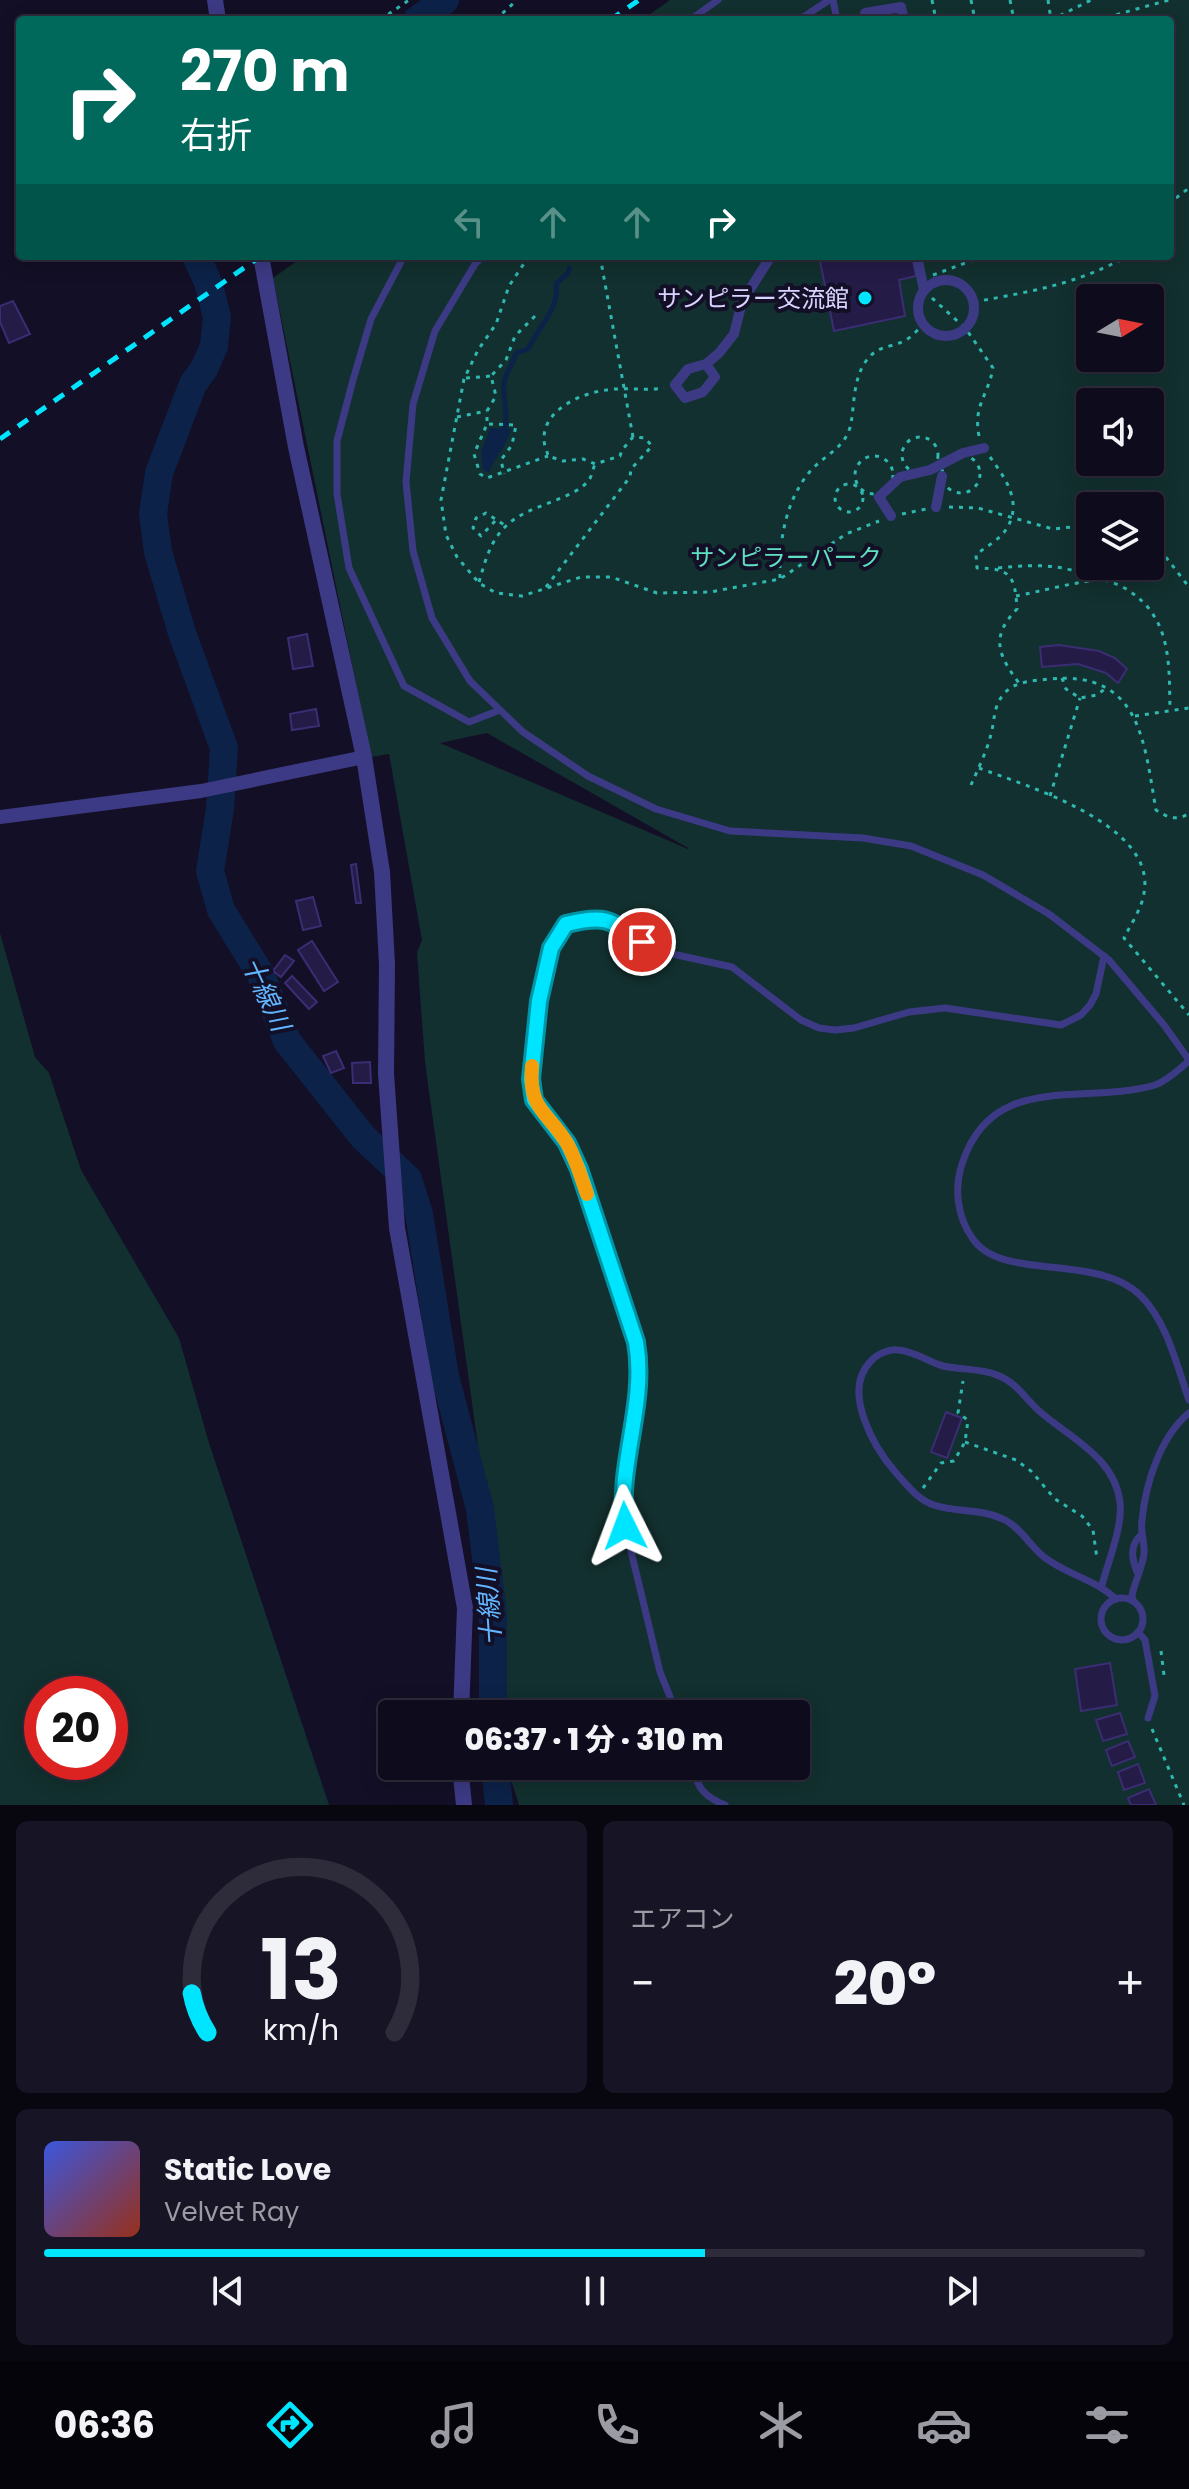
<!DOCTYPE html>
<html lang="ja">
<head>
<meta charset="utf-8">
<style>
  body { margin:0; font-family:Poppins,"Noto Sans JP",sans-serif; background:#171425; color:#f1f3f6; height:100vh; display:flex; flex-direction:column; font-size:30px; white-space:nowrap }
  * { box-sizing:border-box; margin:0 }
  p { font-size:26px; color:#9b9ba3 }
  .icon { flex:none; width:44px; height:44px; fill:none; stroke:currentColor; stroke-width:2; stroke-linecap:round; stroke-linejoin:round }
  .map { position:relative; height:1805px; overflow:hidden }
  .side { display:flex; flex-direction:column; gap:16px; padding:16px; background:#08060f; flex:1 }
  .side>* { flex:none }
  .guide { position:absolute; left:16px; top:16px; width:1158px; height:244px; border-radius:8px; box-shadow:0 4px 20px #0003,0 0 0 2px #2e2b3b; background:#00695c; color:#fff; overflow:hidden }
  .needle { width:52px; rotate:80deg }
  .fabs { position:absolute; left:1076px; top:284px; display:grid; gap:16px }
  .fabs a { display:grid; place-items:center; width:88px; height:88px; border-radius:8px; background:#0e0b1c; box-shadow:0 4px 20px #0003,0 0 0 2px #2e2b3b; font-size:40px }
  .speed { position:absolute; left:24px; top:1676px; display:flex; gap:16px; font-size:40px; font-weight:700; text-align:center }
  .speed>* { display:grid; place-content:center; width:104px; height:104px; border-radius:50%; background:#0e0b1c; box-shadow:0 4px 20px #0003,0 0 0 2px #2e2b3b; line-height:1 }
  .speed .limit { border:12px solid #d22; background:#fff; color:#111 }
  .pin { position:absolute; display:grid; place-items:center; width:68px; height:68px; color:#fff; margin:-34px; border:4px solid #fff; border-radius:50%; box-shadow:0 2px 8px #0007 }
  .me { position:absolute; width:88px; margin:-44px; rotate:357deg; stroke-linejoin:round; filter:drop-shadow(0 0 6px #0008) }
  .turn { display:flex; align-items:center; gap:28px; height:168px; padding:0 32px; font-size:36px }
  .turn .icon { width:104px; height:104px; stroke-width:2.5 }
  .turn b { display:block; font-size:56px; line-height:68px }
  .lanes { display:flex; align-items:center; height:76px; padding:0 32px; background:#0003; justify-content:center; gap:40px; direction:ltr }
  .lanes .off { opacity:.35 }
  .big { font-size:60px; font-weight:800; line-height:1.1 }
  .side .card { flex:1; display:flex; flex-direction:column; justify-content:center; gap:12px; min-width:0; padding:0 28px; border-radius:12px; background:#171425 }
  .side .dial { align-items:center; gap:0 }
  .dial svg { height:208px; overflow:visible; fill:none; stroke:#2e2b3b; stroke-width:7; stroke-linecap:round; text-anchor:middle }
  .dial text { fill:#f1f3f6; stroke:none }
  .song { display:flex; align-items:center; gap:24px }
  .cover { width:96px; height:96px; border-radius:12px; background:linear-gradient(135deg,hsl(230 70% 55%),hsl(10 70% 35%)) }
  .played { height:8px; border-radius:4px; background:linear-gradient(90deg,#00e5ff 60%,#2e2b3b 60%) }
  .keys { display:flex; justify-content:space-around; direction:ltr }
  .heat { display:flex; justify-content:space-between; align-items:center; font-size:44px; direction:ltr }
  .side .tiles { flex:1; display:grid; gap:16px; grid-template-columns:1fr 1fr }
  .card:last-child { grid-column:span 2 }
  .trip { position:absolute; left:378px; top:1700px; width:432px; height:80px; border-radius:8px; background:#0e0b1c; box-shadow:0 4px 20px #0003,0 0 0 2px #2e2b3b; font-weight:800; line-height:80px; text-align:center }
  .dock { display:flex; height:128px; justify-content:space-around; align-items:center; background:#06040b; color:#9b9ba3 }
  .dock .icon { width:56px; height:56px }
  .dock .current { color:#00e5ff }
  .dock b { font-size:36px; color:#f1f3f6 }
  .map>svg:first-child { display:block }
  .green { fill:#12302f; fill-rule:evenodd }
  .water { fill:#0c2248 }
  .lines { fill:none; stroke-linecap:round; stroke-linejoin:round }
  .stream { stroke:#0c2248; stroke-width:5 }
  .river { stroke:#0c2248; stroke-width:28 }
  .building { fill:#241b47; stroke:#3b2d73; stroke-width:2 }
  .path { stroke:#2fb8b0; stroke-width:3; stroke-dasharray:4 6; stroke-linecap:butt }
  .service { stroke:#3d3a85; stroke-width:7 }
  .pedestrian { stroke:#3d3a85; stroke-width:10 }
  .minor { stroke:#3d3a85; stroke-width:14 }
  .tertiary { stroke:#3d3a85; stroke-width:16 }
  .rail { stroke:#00e5ff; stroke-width:5; stroke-dasharray:12 10; stroke-linecap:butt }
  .route-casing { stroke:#0095a6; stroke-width:20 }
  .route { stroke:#00e5ff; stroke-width:14 }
  .slow { stroke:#f59e0b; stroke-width:14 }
  .poi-dot { fill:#00e5ff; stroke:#130f26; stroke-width:3 }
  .labels { text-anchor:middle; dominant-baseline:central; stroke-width:8; stroke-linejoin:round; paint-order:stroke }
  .poi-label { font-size:24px; fill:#d9d4ff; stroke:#130f26; text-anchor:end }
  .park-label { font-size:24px; fill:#5fe0c0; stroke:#130f26 }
  .water-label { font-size:26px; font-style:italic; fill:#62b6ff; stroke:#130f26 }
</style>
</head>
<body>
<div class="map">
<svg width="1189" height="1805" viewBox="0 0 1189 1805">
  <rect width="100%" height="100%" fill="#130f26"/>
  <!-- green -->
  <g class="green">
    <path d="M670 0H1189V1805H519L508 1770V1766H796V1714H505L496 1577 425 1062 417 953 422 940 389 754 371 757 273 278 304 256H1170V20H642ZM1090 298H1150V358H1090ZM1090 402H1150V462H1090ZM1090 506H1150V566H1090ZM487 733 688 848V849L440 743Z"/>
    <path d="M0 933 35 1057 49 1073 81 1170 179 1338 209 1443 329 1805H0ZM42 1694H110V1762H42Z"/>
  </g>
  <!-- water -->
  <path class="water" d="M490 428 511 429C507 447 495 456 489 473L483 470 481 452Z"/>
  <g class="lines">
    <!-- stream -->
    <path class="stream" d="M502 435C511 413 502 404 504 383 505 372 514 364 516 353L528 349C538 327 560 309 556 284L568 273 569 268"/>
    <!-- river -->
    <g class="river">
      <path d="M417 20 445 0"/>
      <path d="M196 256 208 282 217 317 214 346 204 369 193 384 159 473 153 514 158 552 182 633 224 748 220 809 210 871 221 910 261 975 287 1041 363 1137 408 1179 419 1214 445 1376 480 1509 493 1615V1714"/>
      <path d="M495 1766 499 1805"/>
    </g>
  </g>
  <!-- building -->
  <g class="building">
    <path d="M819 256H912L916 276 899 280 905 316 834 331Z"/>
    <path d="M13 301 30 334 9 343 0 322V306Z"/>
    <path d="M307 634 313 666 293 669 288 638Z"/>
    <path d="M1059 645 1099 651 1115 658 1127 669 1118 683 1106 673 1078 664 1042 667 1040 647Z"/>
    <path d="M316 709 319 726 292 730 290 714Z"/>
    <path d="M356 864 361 903H356L351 865Z"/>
    <path d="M313 897 321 926 303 930 296 901Z"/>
    <path d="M312 941 338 982 324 991 298 950Z"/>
    <path d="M285 955 294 961 281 977 273 971Z"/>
    <path d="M292 976 317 1002 309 1009 285 983Z"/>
    <path d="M336 1051 344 1068 331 1073 323 1056Z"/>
    <path d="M370 1062 371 1083H353L352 1063Z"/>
    <path d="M946 1412 962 1418 947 1458 931 1452Z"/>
    <path d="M1110 1663 1117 1705 1081 1711 1075 1669Z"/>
    <path d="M1120 1713 1127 1734 1103 1741 1096 1720Z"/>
    <path d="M1128 1741 1135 1757 1112 1766 1106 1750Z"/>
    <path d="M1138 1764 1145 1783 1124 1790 1118 1772Z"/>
    <path d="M1149 1789 1156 1805H1131L1128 1798Z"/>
  </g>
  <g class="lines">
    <!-- path -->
    <g class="path">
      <path d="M932 0 936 20"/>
      <path d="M971 0 975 20"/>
      <path d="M1010 0 1014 20"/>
      <path d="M1048 0 1051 20"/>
      <path d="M380 20 409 0"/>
      <path d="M495 20 517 0"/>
      <path d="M1051 20 1091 0"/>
      <path d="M1097 20 1169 0"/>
      <path d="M1170 206 1176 198 1189 188"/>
      <path d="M529 256 509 286 496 324 478 350 464 379 441 500 446 535 457 557 479 583 496 593 522 596 581 577H611L657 593 710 592 780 579 846 534 879 521"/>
      <path d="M600 256 633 437"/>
      <path d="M933 275 976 259 975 256"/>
      <path d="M932 298 966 329 993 368C988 396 973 405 979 436"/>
      <path d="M974 302C1033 291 1074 285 1128 256"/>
      <path d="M535 316 515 336 506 360 491 376 496 396 487 411V424L474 454 480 474 487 478 548 456"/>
      <path d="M466 378 491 376"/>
      <path d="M457 417 487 411"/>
      <path d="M489 424 516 425 512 445 501 460 504 474"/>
      <circle cx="920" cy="455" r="18"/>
      <circle cx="961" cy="474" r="19"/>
      <circle cx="874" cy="475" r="19"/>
      <path d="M990 457C1006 479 1024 504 1005 531 999 540 985 547 976 555L977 568C1011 568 1015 576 1017 609 990 637 998 655 1019 683"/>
      <circle cx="849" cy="498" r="14"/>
      <path d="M949 507 978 508 1053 529 1090 525"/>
      <path d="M902 514 926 509"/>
      <path d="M495 521 481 536 473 528 476 518 486 513 506 526"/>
      <path d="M1150 545 1165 556 1189 587"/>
      <path d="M998 568C1041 564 1059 564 1100 579"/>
      <path d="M780 578C779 542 785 503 808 474 819 459 838 452 847 435 856 419 850 387 864 364 876 345 887 349 904 341 911 338 917 330 923 325"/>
      <path d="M479 582C485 562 490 541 506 526 527 505 573 500 588 481 592 477 593 468 595 464"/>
      <path d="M546 587 630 477 631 469 652 446 645 438 633 437 622 450 620 456 595 464 583 459 563 461 548 456C547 450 543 443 544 437 545 409 582 393 606 390 625 387 644 391 664 388"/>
      <path d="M1016 596C1038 592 1082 580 1102 580 1113 581 1128 589 1136 596 1172 624 1169 669 1170 710"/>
      <path d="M1062 678 1066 689 1080 698 1097 695 1106 688"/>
      <path d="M1135 716 1189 708"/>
      <path d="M979 768C1026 786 1157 824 1144 893 1142 908 1131 924 1124 938L1189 1015"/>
      <path d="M971 785C978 769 987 751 991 734 995 720 993 706 1004 694 1014 681 1033 681 1049 679 1141 670 1144 742 1156 810 1167 817 1177 822 1189 813"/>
      <path d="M1050 796 1080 698"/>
      <path d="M965 1442 1016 1460 1031 1471 1055 1499 1082 1516 1093 1530 1097 1559"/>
      <path d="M923 1488 941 1463 954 1461 965 1442 968 1420 958 1413 963 1381"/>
      <path d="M1161 1651 1164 1675"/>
      <path d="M1152 1729 1184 1805"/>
    </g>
    <!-- service -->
    <g class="service">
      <path d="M833 0 837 20"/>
      <path d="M690 20 718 0"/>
      <path d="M799 20 829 0"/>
      <path d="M404 256 371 319 353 380 337 441V494L349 568 404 686 469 722 500 710"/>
      <path d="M483 256 475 264 435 331 413 404 406 482 413 551 432 618 470 681 523 732 588 776 656 809 730 831 863 838 911 846 983 875 1049 914 1109 960 1164 1025 1189 1060"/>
      <path d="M1189 1061C1179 1069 1167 1081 1155 1085 1083 1106 992 1070 962 1164 954 1189 957 1217 973 1239 1002 1282 1097 1252 1141 1296 1167 1322 1177 1366 1189 1400"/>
      <path d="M1137 1572C1132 1559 1129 1546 1141 1535"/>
      <path d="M1102 1585C1108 1562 1123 1526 1120 1502 1114 1456 1068 1437 1038 1410 1024 1397 1016 1382 997 1375 980 1368 961 1370 943 1366 928 1362 915 1351 898 1350 889 1349 877 1354 871 1361 841 1391 874 1448 897 1474 908 1486 918 1500 934 1505 957 1513 982 1508 1005 1520 1022 1529 1029 1545 1044 1557 1067 1575 1095 1579 1116 1599"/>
      <circle cx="1122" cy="1619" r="21"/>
      <path d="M1133 1601 1132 1595C1135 1581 1143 1566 1144 1553 1145 1542 1140 1532 1142 1521 1145 1485 1160 1437 1189 1413"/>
      <path d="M1138 1632 1145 1640 1155 1696 1148 1718"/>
      <path d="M677 1714 660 1672 625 1526 622 1499 624 1473 637 1397 639 1360 636 1342 579 1169 567 1143 534 1100 531 1079 539 1001 551 948 566 924 586 919H608L642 942 668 953 732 967 801 1020 819 1028 835 1030 854 1028 909 1012 945 1008 1061 1025 1081 1015 1090 1005 1096 994 1104 956"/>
      <path d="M692 1766C698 1788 703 1796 725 1805"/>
    </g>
    <!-- pedestrian -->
    <g class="pedestrian">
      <path d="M867 20 865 13 901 7 904 20"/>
      <path d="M917 256 924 290"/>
      <circle cx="946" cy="308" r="28"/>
      <path d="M706 364 715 377 703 392 685 398 675 385 688 369 706 364 719 353 734 334 742 302 771 256"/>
      <path d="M936 507 942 476"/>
      <path d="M891 516 879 497 900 477 930 470 963 453 984 448"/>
    </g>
    <!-- minor -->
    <path class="minor" d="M0 817 201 791 364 757"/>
    <!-- tertiary -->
    <g class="tertiary">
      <path d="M215 0 218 20"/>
      <path d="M261 256 296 447 364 757 382 872 387 964 386 1074 397 1228 465 1608 461 1714"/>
      <path d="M460 1766 464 1805"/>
    </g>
    <!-- rail -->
    <g class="rail">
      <path d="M610 20 639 0"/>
      <path d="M0 439 261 256"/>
    </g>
  </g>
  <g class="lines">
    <!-- route casing -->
    <g class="route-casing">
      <path id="route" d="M625 1526C617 1464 647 1404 636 1342L579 1169 567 1143 534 1100 531 1079 539 1001 551 948 566 924C607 914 610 920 642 942"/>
    </g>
    <!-- route -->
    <use href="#route" class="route"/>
    <!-- slow -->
    <path class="slow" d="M532 1066C528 1111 549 1112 568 1145 576 1160 581 1177 587 1194"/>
  </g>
  <!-- markers -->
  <circle class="poi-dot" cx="865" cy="298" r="8"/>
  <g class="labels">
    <!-- poi labels -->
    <g class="poi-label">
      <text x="849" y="298">サンピラー交流館</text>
    </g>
    <!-- park labels -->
    <g class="park-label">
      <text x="786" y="557">サンピラーパーク</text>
    </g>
    <!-- water labels -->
    <g class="water-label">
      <text transform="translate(266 994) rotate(65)">十線川</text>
      <text transform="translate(489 1607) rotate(-94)">十線川</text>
    </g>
  </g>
</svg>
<div class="fabs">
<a><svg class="needle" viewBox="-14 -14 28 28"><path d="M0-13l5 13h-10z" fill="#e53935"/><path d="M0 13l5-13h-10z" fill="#9b9ba3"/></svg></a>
<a><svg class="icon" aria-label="sound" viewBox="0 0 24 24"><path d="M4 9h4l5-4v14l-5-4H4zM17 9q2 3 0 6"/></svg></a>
<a><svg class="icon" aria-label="layers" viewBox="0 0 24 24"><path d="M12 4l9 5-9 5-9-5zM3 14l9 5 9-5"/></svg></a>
</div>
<div class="speed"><div class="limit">20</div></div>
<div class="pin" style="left:642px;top:942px;background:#d93025"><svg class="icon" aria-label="arrive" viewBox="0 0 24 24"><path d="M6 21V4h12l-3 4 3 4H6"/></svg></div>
<svg class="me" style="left:625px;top:1526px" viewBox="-20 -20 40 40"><path d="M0-17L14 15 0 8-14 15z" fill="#00e5ff" stroke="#fff" stroke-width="4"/></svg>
<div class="trip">06:37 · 1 分 · 310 m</div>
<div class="guide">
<div class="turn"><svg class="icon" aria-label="right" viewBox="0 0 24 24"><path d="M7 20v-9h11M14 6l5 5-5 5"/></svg><div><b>270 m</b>右折</div></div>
<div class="lanes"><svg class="icon off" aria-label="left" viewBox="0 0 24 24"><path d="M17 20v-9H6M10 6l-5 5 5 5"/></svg><svg class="icon off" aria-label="ahead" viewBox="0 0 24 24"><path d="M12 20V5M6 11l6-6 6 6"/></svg><svg class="icon off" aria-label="ahead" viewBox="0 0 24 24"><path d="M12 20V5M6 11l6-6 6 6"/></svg><svg class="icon" aria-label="right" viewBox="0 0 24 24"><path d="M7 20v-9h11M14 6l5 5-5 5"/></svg></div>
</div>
</div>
<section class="side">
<div class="tiles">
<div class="card dial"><svg viewBox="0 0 100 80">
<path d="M14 69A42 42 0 1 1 86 69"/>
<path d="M14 69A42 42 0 0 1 8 54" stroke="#00e5ff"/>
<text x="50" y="56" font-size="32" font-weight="700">13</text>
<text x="50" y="72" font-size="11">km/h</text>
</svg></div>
<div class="card"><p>エアコン</p>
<div class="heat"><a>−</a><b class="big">20°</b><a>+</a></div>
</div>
<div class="card">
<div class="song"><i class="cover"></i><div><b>Static Love</b><p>Velvet Ray</p></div></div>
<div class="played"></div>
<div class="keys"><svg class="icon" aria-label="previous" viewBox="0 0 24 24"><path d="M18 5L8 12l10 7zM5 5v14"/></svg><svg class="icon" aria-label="pause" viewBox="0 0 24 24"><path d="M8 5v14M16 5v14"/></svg><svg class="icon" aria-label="next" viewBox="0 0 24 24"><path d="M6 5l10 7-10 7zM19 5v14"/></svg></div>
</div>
</div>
</section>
<nav class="dock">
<b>06:36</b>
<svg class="icon current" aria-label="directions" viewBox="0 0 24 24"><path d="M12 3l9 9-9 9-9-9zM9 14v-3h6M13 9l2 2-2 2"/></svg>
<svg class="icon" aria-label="music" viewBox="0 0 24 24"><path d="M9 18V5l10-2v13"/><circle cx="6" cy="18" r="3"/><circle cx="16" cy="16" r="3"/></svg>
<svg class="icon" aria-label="phone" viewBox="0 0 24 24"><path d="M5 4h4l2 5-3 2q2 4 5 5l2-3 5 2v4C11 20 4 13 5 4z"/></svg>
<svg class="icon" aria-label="climate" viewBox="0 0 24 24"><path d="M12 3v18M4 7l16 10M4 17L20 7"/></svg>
<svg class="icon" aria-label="car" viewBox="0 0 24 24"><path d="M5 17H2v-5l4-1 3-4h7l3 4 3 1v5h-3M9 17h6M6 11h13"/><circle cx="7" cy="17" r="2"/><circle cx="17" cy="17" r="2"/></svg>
<svg class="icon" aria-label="filters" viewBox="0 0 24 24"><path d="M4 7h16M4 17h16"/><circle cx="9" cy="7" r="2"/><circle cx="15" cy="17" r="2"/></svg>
</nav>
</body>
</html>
